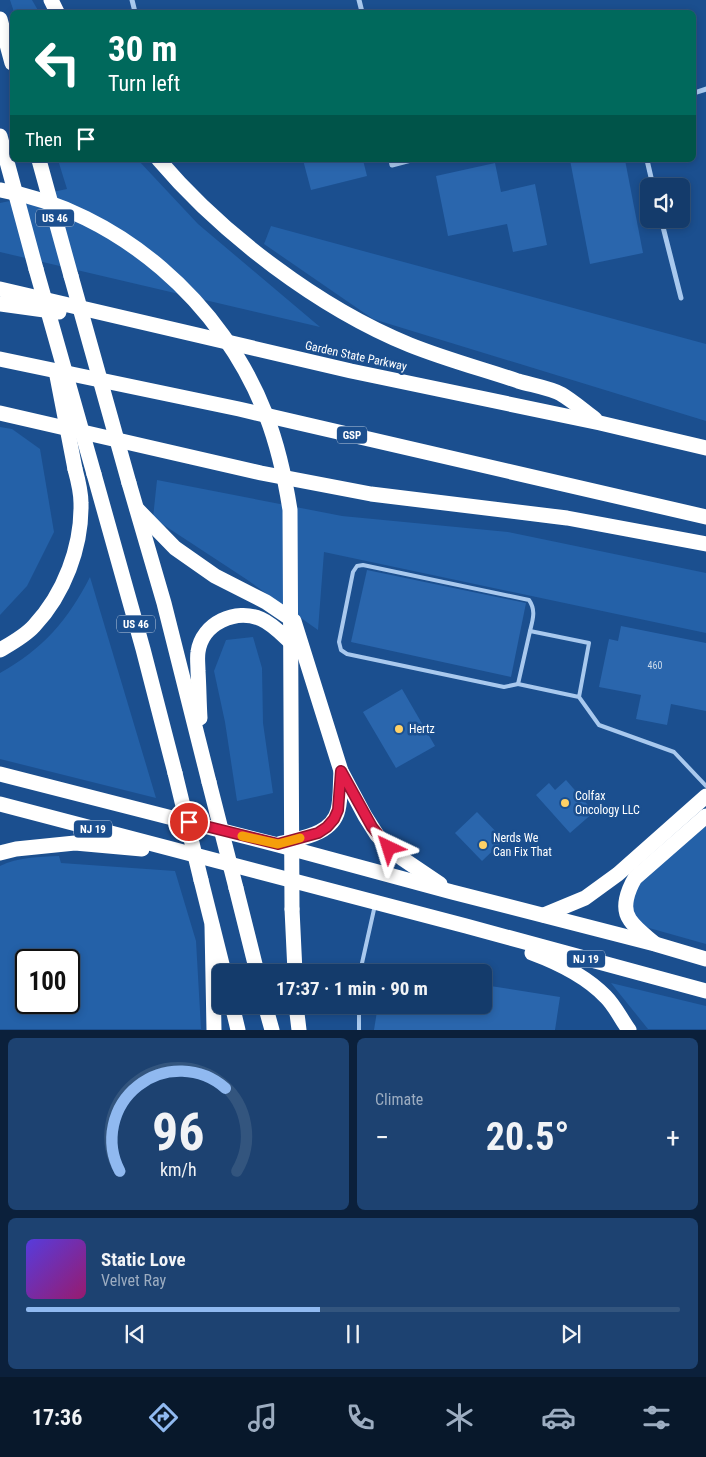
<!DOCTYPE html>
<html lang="en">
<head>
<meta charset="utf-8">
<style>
  body { margin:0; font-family:"Roboto Condensed",sans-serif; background:#1d4271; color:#f1f3f6; height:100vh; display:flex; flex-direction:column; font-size:19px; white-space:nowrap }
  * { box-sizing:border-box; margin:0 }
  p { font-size:16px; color:#9dadc1 }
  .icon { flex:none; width:28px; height:28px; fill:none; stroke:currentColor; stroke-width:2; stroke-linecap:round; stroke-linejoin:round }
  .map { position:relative; height:1030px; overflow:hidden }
  .drawer { display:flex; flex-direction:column; gap:8px; padding:8px; background:#0b203b; flex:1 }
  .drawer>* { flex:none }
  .banner { position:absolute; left:10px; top:10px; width:686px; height:152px; border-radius:8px; box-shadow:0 2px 8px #0003,0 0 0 1px #33557e; background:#00695c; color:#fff; overflow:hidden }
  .controls { position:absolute; left:640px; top:178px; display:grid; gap:10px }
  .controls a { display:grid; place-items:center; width:50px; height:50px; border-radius:8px; background:#143b6b; box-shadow:0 2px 8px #0003,0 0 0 1px #33557e; font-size:25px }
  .speed { position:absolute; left:15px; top:949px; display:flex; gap:10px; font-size:25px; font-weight:700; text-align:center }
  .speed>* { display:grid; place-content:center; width:65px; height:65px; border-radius:50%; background:#143b6b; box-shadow:0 2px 8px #0003,0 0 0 1px #33557e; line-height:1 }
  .speed .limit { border:2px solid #111; border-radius:8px; background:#fff; color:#111 }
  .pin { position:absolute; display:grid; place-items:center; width:42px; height:42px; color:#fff; margin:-21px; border:2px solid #fff; border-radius:50%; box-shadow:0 1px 5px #0007 }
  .me { position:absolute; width:55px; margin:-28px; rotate:319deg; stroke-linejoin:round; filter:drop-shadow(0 0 4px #0008) }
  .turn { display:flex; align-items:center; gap:18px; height:105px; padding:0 15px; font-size:22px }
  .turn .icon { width:65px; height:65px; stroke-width:2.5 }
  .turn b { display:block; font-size:35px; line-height:42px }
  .then { display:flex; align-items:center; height:48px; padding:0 15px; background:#0003; gap:10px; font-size:19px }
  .big { font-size:38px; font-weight:700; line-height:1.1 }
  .drawer .tile { flex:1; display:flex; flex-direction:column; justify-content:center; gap:8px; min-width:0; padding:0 18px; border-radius:8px; background:#1d4271 }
  .drawer .dial { align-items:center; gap:0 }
  .dial svg { height:130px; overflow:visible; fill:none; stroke:#33557e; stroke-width:7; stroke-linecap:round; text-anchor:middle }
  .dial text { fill:#f1f3f6; stroke:none }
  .song { display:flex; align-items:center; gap:15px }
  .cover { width:60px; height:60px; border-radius:8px; background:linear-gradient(135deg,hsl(250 70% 55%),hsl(320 70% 35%)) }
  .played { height:5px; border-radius:2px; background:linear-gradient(90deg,#90b9f0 45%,#33557e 45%) }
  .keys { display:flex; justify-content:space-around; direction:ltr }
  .heat { display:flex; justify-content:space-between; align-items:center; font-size:28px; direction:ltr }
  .drawer .tiles { flex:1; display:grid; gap:8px; grid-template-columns:1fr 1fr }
  .tile:last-child { grid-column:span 2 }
  .trip { position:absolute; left:212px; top:964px; width:280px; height:50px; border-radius:8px; background:#143b6b; box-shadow:0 2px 8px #0003,0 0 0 1px #33557e; font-weight:700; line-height:50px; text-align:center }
  .menu { display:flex; height:80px; justify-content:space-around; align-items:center; background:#08182b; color:#9dadc1 }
  .menu .icon { width:35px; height:35px }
  .menu .selected { color:#90b9f0 }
  .menu b { font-size:22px; color:#f1f3f6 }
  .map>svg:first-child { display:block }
  .green { fill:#2461a8; fill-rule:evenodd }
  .building { fill:#2a66ad }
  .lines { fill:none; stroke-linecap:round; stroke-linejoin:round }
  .lane { stroke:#a9c9ee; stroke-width:4 }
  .street { stroke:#a9c9ee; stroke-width:5 }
  .highway { stroke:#fff; stroke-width:15 }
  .highway-bridge { stroke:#fff; stroke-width:15 }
  .route-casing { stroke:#92132f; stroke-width:12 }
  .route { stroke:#e11d48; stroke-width:9 }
  .slow { stroke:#f59e0b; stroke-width:9 }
  .poi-dot { fill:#ffd166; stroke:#1b4f8f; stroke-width:2 }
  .labels { text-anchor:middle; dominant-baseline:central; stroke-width:5; stroke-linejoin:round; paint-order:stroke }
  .number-label { font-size:10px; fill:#cad9ea }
  .shield { fill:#1b4f8f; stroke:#bbcadd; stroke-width:1 }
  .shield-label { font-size:11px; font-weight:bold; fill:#fff }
  .street-label { font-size:12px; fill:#fff; stroke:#1b4f8f }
  .poi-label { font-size:12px; fill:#fff; stroke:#1b4f8f; text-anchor:start }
</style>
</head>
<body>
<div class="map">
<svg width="706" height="1030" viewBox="0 0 706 1030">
  <rect width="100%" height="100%" fill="#1b4f8f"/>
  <!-- green -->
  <g class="green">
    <path d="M10 0H32L39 12H14Z"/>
    <path d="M58 160H138L198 224 320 327 0 252V203L67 189Z"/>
    <path d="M271 226 706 344V421L373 319 264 244Z"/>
    <path d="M0 427 12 429 40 449 54 532 27 586 0 615Z"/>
    <path d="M157 480 342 516 508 532 706 573V633L324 552 318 630 246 579 153 518Z"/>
    <path d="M90 577 156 798 0 759V673C43 649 68 620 90 577Z"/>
    <path d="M253 637 262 668 263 723 273 793 237 801 225 722 214 671 226 640Z"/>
    <path d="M706 826V944L642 926 633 914 631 901 638 884Z"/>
    <path d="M59 856 61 863 175 871 196 941 201 1029H0V866C18 857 39 857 59 856ZM26 960H69V1002H26Z"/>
    <path d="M611 983 706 1006V1029H648Z"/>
  </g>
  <!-- building -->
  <g class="building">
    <path d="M303 160H363L367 176 311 190Z"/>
    <path d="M570 160H625L643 253 590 264Z"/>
    <path d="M495 163 501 192 535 184 547 245 513 252 507 224 448 236 436 176Z"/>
    <path d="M367 570 526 603 511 677 351 642Z"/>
    <path d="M621 626 706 643V711L671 704 667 725 636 719 641 695 599 687 609 639 618 641Z"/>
    <path d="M402 689 435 746 396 768 363 712Z"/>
    <path d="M566 780 594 812 570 833 536 795 549 783 555 790Z"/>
    <path d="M477 812 504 840 482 861 455 833Z"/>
    <path d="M384 968 411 972H383Z"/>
    <path d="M484 985 560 997 555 1030H374L378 1005H484Z"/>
  </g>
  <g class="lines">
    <!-- lane -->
    <g class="lane">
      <path d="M518 684 504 687 347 654 341 650 339 642 353 572 357 566 363 565 529 600C536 610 533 619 530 631"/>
      <path d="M579 697 589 643 530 631 518 684 579 697 599 725 674 752 706 786"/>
      <path d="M360 972 375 905"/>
      <path d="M359 1005V1030"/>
    </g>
    <!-- street -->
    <g class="street">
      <path d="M132 0 135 12"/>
      <path d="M359 0 362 12"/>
      <path d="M694 93 706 89"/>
      <path d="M391 160 392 165 411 160"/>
      <path d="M647 160 653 186"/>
      <path d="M661 219 681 298"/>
    </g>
    <!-- highway -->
    <g class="highway">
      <path d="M51 0 57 12"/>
      <path d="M0 19 12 63"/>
      <path d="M0 136 36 269"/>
      <path d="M39 160 71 276"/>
      <path d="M159 160C222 234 319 308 410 345 445 359 482 369 518 381 531 385 550 388 561 394 573 401 584 411 595 419"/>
      <path d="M0 289 351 371 600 423 706 448"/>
      <path d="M0 304 59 312"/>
      <path d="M0 359 239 409 706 517"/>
      <path d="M0 413 261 473 371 494 567 518 706 544"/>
      <path d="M94 474 143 649 175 773"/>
      <path d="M129 483 164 603 209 782"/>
      <path d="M137 509 175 548 215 576 266 602 294 621 341 771 365 816 377 835 389 848 403 859 440 884"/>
      <path d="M0 650C12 643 25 636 34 626 64 594 82 547 81 503 81 492 78 480 75 469"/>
      <path d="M200 718C199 702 199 687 198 671 198 665 197 658 198 652 202 623 236 608 261 619 275 625 286 639 297 648"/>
      <path d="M0 774 278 845 452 892 655 944 706 959"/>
      <path d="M0 804 466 926 706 991"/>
      <path d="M279 844C300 838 332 835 338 810 341 798 340 783 341 771"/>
      <path d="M0 853 16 849 75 843 142 849"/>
      <path d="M201 880 224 972"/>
      <path d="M236 888 257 972"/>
      <path d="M292 909 295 972"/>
      <path d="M544 915 585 898 618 874 706 796"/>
      <path d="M212 926 214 1030"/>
      <path d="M654 943C646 936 636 929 630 920 621 908 628 890 635 878L706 816"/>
      <path d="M532 953C559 963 586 976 606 997 615 1006 621 1019 629 1030"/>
      <path d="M232 1005 238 1030"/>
      <path d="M265 1005 272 1030"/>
      <path d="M296 1005 299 1030"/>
    </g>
    <!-- highway-bridge -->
    <g class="highway-bridge">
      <path d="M0 190C119 211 223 303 266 415 278 446 285 478 290 510L292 909"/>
      <path d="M36 269 94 474"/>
      <path d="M71 276 129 483"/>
      <path d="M57 376 75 469"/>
      <path d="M175 773 201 880"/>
      <path d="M209 782 236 888"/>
    </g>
  </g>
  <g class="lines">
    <!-- route casing -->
    <g class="route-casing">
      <path id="route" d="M189 822 278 844 318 833 327 827 334 819 338 810 341 771 372 827 389 848"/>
    </g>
    <!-- route -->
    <use href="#route" class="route"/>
    <!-- slow -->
    <path class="slow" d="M242 836 278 844 300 838"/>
  </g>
  <!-- markers -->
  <g class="poi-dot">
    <circle cx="399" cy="729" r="5"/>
    <circle cx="565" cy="803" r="5"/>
    <circle cx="483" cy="845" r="5"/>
  </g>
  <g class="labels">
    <!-- number labels -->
    <g class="number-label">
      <text x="655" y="665">460</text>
    </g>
    <!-- shield labels -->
    <g class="shield">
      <rect x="36" y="209.5" width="38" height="17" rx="4"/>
      <rect x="337" y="426.5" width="30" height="17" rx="4"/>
      <rect x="117" y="615.5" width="38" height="17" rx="4"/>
      <rect x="74" y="820.5" width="38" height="17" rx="4"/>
      <rect x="567" y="950.5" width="38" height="17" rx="4"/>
    </g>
    <g class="shield-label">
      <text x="55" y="218">US 46</text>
      <text x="352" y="435">GSP</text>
      <text x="136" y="624">US 46</text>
      <text x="93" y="829">NJ 19</text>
      <text x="586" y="959">NJ 19</text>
    </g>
    <!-- street labels -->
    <g class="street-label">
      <text transform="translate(356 356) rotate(12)">Garden State Parkway</text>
    </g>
    <!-- poi labels -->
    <g class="poi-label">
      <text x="409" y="729">Hertz</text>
      <text x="575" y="796">Colfax<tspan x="575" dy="14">Oncology LLC</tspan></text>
      <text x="493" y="838">Nerds We<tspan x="493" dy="14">Can Fix That</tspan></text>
    </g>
  </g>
</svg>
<div class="controls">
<a><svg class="icon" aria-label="sound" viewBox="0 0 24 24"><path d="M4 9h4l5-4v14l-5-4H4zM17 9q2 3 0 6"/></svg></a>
</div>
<div class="speed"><div class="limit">100</div></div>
<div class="pin" style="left:189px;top:822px;background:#d93025"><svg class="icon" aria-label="arrive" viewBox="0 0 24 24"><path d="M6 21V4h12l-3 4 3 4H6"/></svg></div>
<svg class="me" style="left:389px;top:848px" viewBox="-20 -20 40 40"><path d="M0-17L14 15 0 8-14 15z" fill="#e11d48" stroke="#fff" stroke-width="4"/></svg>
<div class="trip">17:37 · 1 min · 90 m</div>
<div class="banner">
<div class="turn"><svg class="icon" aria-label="left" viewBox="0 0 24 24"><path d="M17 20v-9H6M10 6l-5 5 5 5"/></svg><div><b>30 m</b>Turn left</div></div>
<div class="then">Then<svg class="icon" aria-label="arrive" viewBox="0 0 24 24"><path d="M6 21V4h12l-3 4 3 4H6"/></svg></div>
</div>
</div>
<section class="drawer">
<div class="tiles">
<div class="tile dial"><svg viewBox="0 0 100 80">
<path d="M14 69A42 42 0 1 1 86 69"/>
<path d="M14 69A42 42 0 0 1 79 18" stroke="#90b9f0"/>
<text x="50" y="56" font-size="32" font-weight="700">96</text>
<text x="50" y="72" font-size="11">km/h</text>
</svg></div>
<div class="tile"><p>Climate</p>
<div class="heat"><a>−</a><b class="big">20.5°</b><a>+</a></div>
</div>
<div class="tile">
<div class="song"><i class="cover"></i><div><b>Static Love</b><p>Velvet Ray</p></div></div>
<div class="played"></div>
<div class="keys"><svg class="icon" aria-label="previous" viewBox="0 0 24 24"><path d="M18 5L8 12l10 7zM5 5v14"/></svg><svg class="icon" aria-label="pause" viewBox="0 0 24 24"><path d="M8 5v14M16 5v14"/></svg><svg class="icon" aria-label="next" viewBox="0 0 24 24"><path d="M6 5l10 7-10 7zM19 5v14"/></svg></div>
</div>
</div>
</section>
<nav class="menu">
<b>17:36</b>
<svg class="icon selected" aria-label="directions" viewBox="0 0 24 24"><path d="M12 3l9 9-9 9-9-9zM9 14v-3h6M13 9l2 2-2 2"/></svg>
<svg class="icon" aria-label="music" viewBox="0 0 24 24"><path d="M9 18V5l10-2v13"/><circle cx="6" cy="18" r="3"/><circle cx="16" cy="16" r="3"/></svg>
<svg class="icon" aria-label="phone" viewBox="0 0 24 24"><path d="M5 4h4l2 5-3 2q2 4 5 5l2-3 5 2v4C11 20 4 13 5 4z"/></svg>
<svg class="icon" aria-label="climate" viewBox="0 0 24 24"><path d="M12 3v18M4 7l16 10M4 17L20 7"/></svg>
<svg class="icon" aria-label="car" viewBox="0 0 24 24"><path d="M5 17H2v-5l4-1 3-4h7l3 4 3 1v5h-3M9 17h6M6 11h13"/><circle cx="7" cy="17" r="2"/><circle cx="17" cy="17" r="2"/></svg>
<svg class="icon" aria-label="filters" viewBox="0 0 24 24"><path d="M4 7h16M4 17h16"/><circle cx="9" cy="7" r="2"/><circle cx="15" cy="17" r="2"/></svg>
</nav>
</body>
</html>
